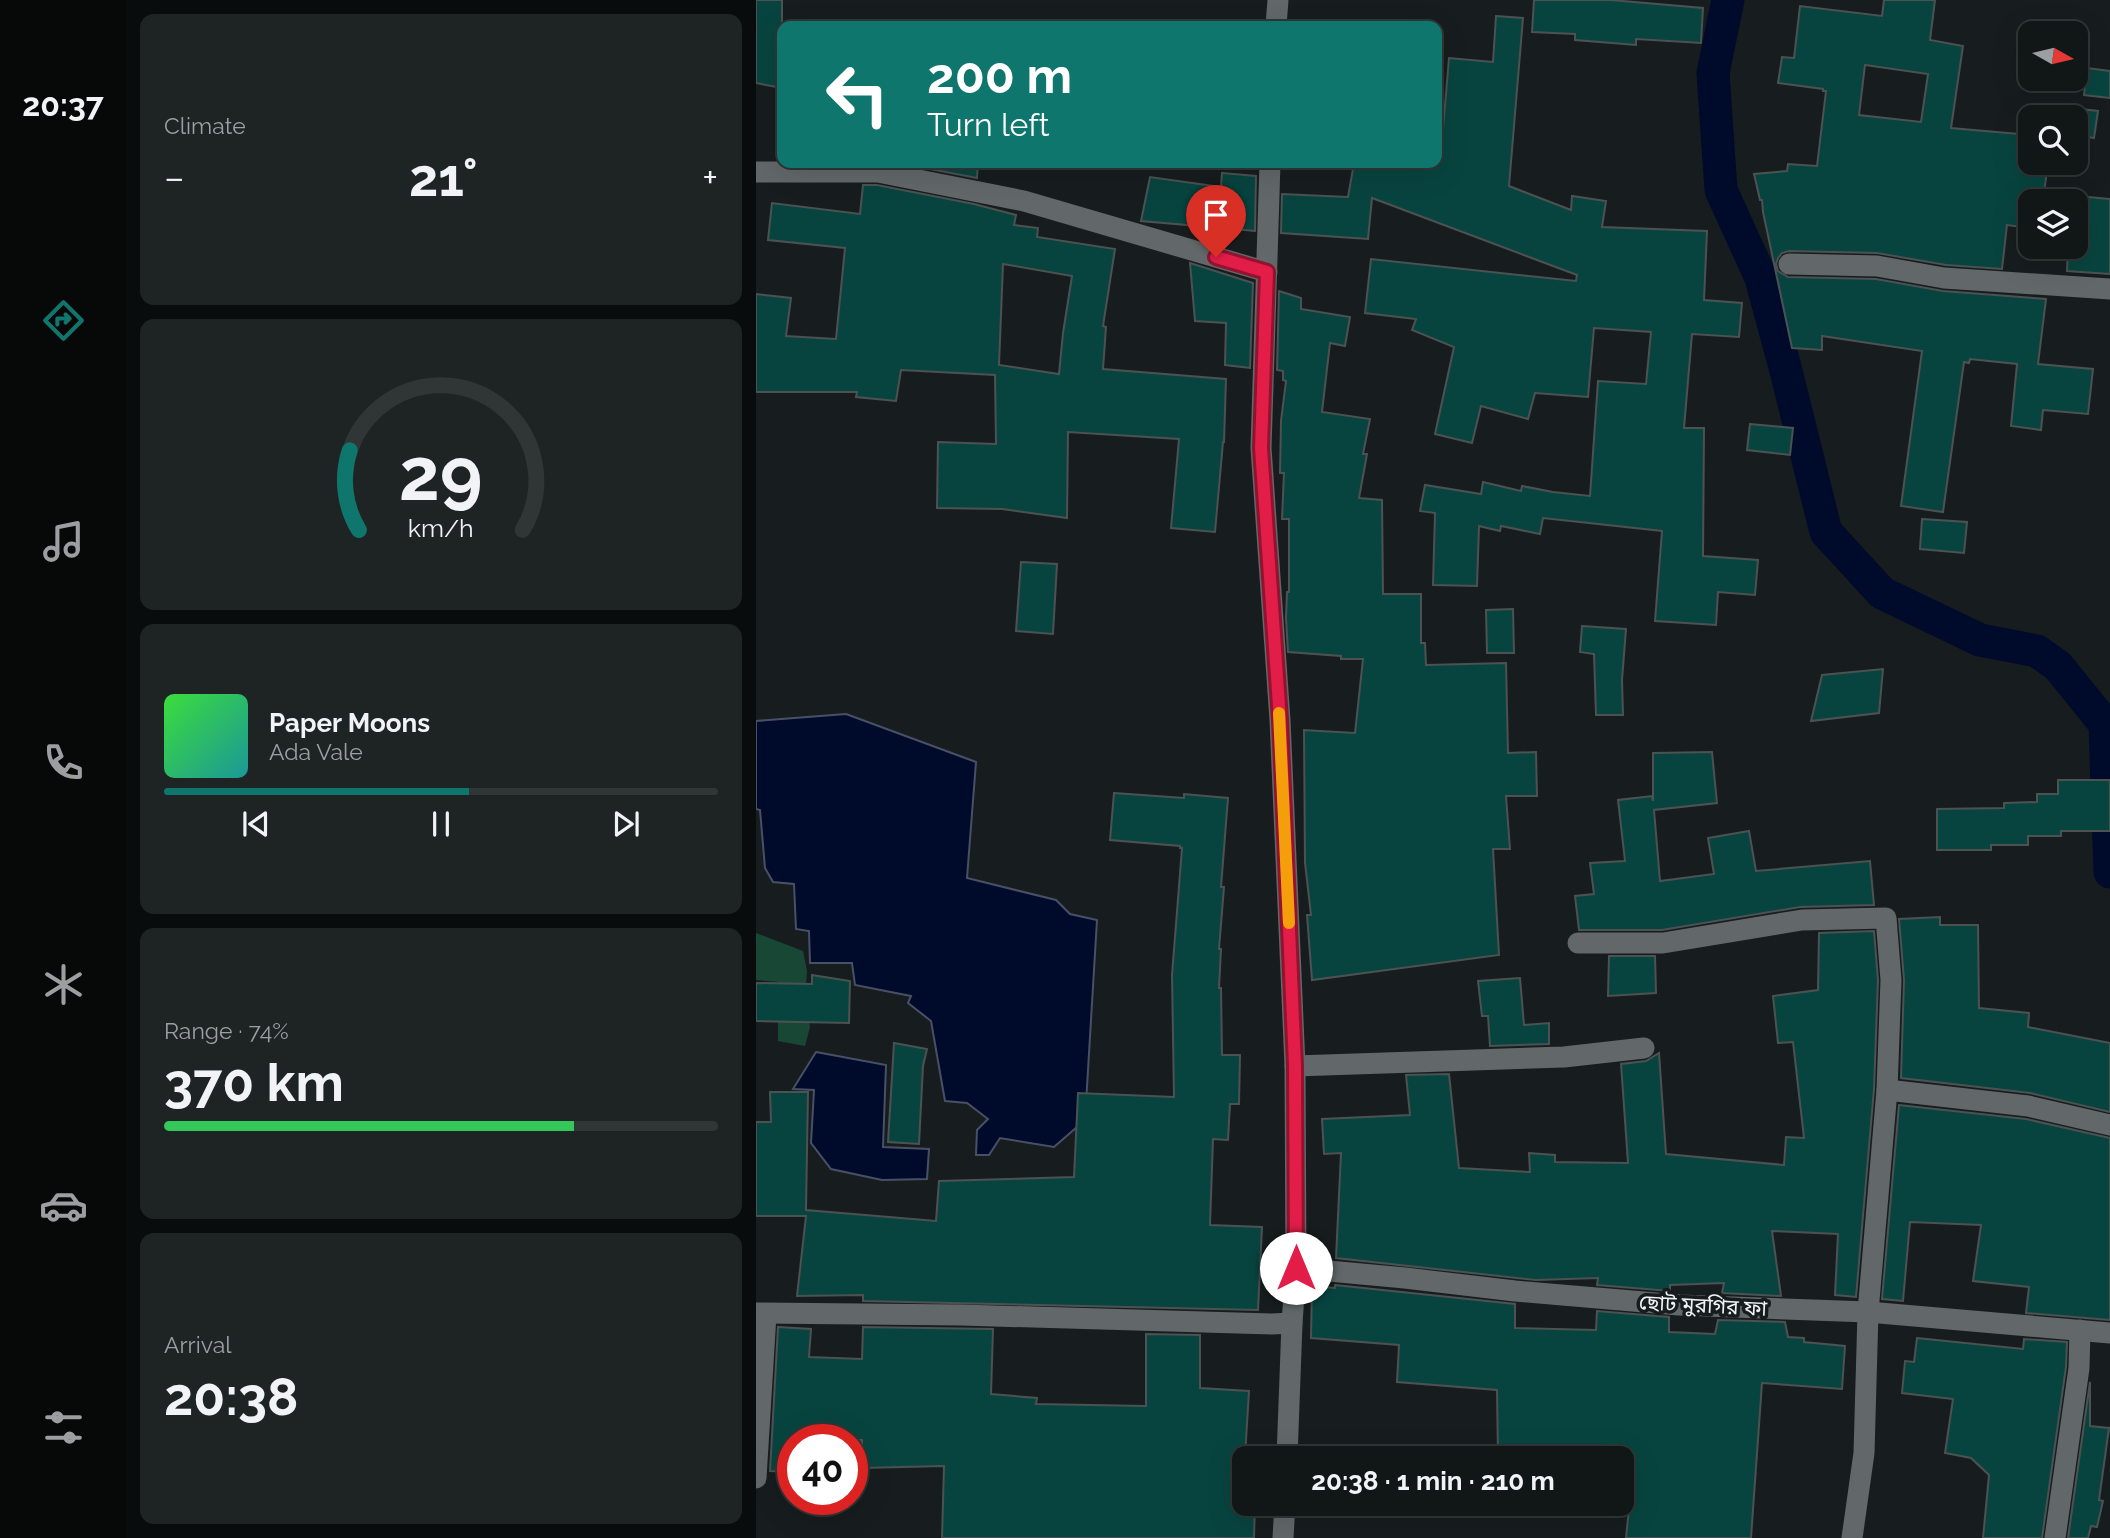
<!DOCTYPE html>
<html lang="en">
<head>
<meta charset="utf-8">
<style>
  body { margin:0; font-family:Raleway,"Noto Sans Bengali",sans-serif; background:#1e2323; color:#f1f3f6; height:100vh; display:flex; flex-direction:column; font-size:26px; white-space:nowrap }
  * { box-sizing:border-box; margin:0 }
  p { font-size:23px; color:#9c9fa1 }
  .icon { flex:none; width:38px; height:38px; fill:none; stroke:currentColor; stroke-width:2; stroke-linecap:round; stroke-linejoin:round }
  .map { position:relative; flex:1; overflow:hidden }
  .side { display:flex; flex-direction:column; gap:14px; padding:14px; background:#090c0c; width:630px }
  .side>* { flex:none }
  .top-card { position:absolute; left:21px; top:21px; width:665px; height:147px; border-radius:14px; box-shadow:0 7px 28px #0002,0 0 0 2px #303535; background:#0f766e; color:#fff; overflow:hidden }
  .needle { width:46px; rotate:98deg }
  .buttons { position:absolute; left:1262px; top:21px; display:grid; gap:14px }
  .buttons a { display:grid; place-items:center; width:70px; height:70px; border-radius:14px; background:#111616; box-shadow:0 7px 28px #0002,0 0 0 2px #303535; font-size:35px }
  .speed { position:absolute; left:21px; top:1424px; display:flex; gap:14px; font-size:35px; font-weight:700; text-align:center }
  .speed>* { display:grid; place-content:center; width:91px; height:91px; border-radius:50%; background:#111616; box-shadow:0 7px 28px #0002,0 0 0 2px #303535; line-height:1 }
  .speed .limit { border:10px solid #d22; background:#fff; color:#111 }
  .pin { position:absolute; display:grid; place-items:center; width:60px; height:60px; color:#fff; margin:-72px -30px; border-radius:50% 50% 50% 0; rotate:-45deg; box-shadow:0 0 7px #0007 }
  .pin .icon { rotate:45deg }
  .me { position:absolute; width:77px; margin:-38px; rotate:0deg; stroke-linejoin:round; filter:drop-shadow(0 0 5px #0008) }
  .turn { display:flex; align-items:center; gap:24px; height:147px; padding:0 35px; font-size:32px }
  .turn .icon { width:91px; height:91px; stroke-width:2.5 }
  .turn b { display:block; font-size:49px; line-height:60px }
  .big { font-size:52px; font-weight:700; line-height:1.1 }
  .side .card { flex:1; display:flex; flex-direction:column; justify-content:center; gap:10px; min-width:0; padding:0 24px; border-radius:14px; background:#1e2323 }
  .side .dial { align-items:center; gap:0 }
  .dial svg { height:182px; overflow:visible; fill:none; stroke:#303535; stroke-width:7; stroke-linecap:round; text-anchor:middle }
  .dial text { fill:#f1f3f6; stroke:none }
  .song { display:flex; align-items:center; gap:21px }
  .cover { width:84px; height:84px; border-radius:10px; background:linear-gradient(135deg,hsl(120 70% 55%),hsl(180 70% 35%)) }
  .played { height:7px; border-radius:4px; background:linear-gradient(90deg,#0f766e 55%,#303535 55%) }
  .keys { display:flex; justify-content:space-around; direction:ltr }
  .heat { display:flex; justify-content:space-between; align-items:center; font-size:38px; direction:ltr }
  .charge { height:10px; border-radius:5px; background:linear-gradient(90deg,#34c759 74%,#303535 0) }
  .trip { position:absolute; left:476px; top:1446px; width:402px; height:70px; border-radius:14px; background:#111616; box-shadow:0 7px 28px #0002,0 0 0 2px #303535; font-weight:700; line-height:70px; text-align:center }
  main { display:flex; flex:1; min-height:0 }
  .dock { display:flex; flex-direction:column; width:126px; justify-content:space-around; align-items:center; background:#070909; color:#9c9fa1 }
  .dock .icon { width:49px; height:49px }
  .dock .active { color:#0f766e }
  .dock b { font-size:32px; color:#f1f3f6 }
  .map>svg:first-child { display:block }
  .green { fill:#184835 }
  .water { fill:#000a2a; stroke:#485067; stroke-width:2 }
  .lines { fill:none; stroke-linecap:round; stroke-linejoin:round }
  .canal { stroke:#000a2a; stroke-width:33 }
  .building { fill:#08443f; stroke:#4c5251; stroke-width:2; fill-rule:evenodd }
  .pedestrian { stroke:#626869; stroke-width:21 }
  .minor { stroke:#626869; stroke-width:21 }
  .tertiary { stroke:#626869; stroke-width:21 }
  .route-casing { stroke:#92132f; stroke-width:18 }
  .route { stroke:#e11d48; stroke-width:12 }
  .slow { stroke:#f59e0b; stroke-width:12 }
  .labels { text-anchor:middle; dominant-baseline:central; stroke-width:7; stroke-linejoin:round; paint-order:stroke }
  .street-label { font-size:21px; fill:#f1f4f5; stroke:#171d1e }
</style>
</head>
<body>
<main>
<nav class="dock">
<b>20:37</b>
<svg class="icon active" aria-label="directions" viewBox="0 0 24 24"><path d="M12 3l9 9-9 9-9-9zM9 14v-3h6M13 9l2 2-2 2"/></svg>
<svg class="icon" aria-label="music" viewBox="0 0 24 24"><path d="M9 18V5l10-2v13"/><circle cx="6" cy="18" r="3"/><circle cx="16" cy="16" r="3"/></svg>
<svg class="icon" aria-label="phone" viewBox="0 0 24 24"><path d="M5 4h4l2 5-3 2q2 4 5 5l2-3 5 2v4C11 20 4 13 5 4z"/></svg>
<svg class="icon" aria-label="climate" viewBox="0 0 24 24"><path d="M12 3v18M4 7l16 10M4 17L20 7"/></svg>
<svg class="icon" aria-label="car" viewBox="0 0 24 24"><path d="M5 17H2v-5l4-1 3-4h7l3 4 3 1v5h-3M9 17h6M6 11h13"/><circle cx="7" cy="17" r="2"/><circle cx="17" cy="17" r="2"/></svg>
<svg class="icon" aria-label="filters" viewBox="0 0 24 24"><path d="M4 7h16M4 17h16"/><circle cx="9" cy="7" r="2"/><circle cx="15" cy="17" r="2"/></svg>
</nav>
<section class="side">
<div class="card"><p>Climate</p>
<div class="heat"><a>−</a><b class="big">21°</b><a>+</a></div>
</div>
<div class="card dial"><svg viewBox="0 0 100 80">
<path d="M14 69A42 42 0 1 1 86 69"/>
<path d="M14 69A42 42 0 0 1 10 34" stroke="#0f766e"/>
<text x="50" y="56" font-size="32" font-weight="700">29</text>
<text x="50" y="72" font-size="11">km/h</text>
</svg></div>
<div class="card">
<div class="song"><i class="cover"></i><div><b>Paper Moons</b><p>Ada Vale</p></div></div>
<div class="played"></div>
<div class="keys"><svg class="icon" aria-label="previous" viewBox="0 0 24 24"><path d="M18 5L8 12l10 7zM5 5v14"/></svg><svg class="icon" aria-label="pause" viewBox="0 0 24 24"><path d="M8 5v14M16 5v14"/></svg><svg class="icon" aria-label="next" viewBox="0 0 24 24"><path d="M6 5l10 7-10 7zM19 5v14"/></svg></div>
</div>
<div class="card"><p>Range · 74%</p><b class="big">370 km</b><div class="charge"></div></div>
<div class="card"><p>Arrival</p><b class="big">20:38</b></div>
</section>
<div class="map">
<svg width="1354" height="1538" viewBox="0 0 1354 1538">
  <rect width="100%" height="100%" fill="#171d1e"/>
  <!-- green -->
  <path class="green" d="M0 933 47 951 51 971 49 1000 54 1027 49 1046 22 1041V982L0 980Z"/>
  <!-- water -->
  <g class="water">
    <path d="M90 714 220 762 211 878 300 900 314 914 341 920 329 1120 298 1147 244 1138 233 1155H220L221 1130 232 1119 211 1103 189 1101 175 1021 152 1003 155 996 99 985 96 963H54L53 931 40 929 38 884 17 882 9 868 4 810 0 809V721Z"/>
    <path d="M60 1052 130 1065 127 1147 173 1149 171 1179 126 1180 75 1169 55 1143 58 1090 37 1089Z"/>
  </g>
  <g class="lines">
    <!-- canal -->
    <path class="canal" d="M972 0 957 73 965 190 1005 278 1030 371 1070 532 1126 593 1224 640 1281 651 1302 666 1349 724 1354 872"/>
  </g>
  <!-- building -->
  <g class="building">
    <path d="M0 0H26V88L0 83Z"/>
    <path d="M778 0H855L947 8 945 43 880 39V45L819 40V34L776 32Z"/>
    <path d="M1128 0H1179L1174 40 1207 46 1195 128 1263 134 1265 111 1297 116 1274 117V163H1292L1288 193 1354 199V274L1311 271 1312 247H1320V201H1274V228L1251 225 1246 269 1190 265 1121 253 1033 251 1026 253 1022 258 1020 264 1022 271 1032 277 1120 279 1187 291 1290 299 1282 364 1337 369 1332 414 1287 410 1285 430 1255 426 1261 364 1214 359 1213 363 1208 362 1187 512 1145 506 1166 351 1066 336V350L1036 348 1007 212 1006 200H1004L998 174 1031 171 1032 164 1061 166 1070 91H1067V89L1022 83 1026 57 1038 58 1044 6 1126 16ZM1109 65 1172 74 1165 122 1103 115Z"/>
    <path d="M740 16 767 18 753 186 815 210 816 196 850 201 846 227 951 231 948 300 986 303 983 337 936 334 928 428H948L947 556 1002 560 999 595 962 592 960 625 899 621 906 531 787 518 784 534 745 526 744 531 723 526 721 586 677 585 679 513 664 511 669 485 725 494 727 482 765 491 766 486 797 492 834 496 842 381 890 384 895 332 838 328 832 397 779 393 772 419 725 406 716 443 679 434 698 347 656 330 660 319 609 313 615 259 820 281 821 275 616 198 612 239 525 233 526 194 592 197 598 163H681V152L685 153 693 58 737 62Z"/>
    <path d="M1331 68 1354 71V98L1328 95Z"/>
    <path d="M1306 107 1342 111 1338 138 1320 135V117H1305Z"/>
    <path d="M143 163H222L221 178Z"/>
    <path d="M466 173 500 176 499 231 385 221 394 177 465 187Z"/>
    <path d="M107 185H121L218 204 260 215 258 225 282 228 281 237 359 249 347 326 350 327 347 369 470 379 468 442H467L459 532 415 528 423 439 312 432 311 518 246 509 181 508 182 442 240 444 239 375 145 370 140 401 100 397 101 392H0V294L35 298 30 336 80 339 89 248 12 240 16 203 104 214ZM247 264 316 276 307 333 303 374 243 365Z"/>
    <path d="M434 263 497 283 494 368 469 365 470 323 439 321Z"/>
    <path d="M523 291 545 298V309L594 317 589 346 574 343 566 412 614 419 607 454H611L603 498 626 500 627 594H665V643H669L670 665 750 663 752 753 780 752 781 796H750L754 849H737L743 955 556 980 551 915H555L549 863 548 730 599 733 607 659H585V656L532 652 530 618 531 592H533V519H526L528 473H524L525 421 530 381 527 380V371L521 370Z"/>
    <path d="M994 424 1037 428 1034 455 991 450Z"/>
    <path d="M1166 519 1211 522 1208 553 1164 549Z"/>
    <path d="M265 562 301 564 297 634 260 631Z"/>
    <path d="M757 609 758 653H731L730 610Z"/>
    <path d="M826 626 870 629 866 680 867 715H840L838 654 824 652Z"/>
    <path d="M1127 669 1123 713 1055 721 1066 675Z"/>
    <path d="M956 752 961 803 898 810 904 881 958 874 952 838 993 831 1000 871 1114 861 1118 905 1044 907 906 930H823L819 896 838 894 834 863 869 861 862 800 896 796 897 801V753Z"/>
    <path d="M1302 780H1354V831H1305V836H1272V845H1235V850H1181V809L1248 808V803L1281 802V794H1302Z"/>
    <path d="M358 793 428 798V794L472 798 465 887H468L463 949H465L463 988H465L466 1055H484L483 1104H474L472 1140 457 1139 454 1225 506 1227 502 1310 107 1301V1295L41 1296 50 1216H0V1122H15L14 1092H52L50 1210 180 1221 183 1181 318 1177 322 1093 418 1097 416 975 426 848H424V846L354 840Z"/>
    <path d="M1184 917V925H1222L1223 1008 1273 1013 1272 1027 1354 1043V1112L1274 1093 1145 1078 1148 980 1143 919Z"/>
    <path d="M1118 931 1122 980 1118 1089 1100 1297 1079 1295 1082 1234 1016 1231 1025 1296 966 1293 968 1283 914 1285V1291L841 1285 842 1278 780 1280 580 1258 585 1153 568 1154 566 1119 654 1115 650 1075 693 1074 703 1168 774 1172 773 1153 799 1155V1162L872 1163 865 1064 890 1061 903 1053 910 1154 1028 1165 1030 1137 1048 1138 1037 1042 1022 1043 1017 996 1062 990 1063 933Z"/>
    <path d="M853 956H899L900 993 852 996Z"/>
    <path d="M56 975 94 981 93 1023 0 1021V983L56 984Z"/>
    <path d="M764 978 768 1025 793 1023V1044L734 1046 732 1016H726L722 981Z"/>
    <path d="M138 1043 171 1049 167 1066 163 1144 132 1142Z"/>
    <path d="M1143 1105 1270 1119 1354 1138V1320L1270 1313 1273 1287 1217 1281 1225 1225 1154 1222 1147 1301 1126 1299Z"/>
    <path d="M579 1285 759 1304V1328L840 1330 841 1311 913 1317V1332L959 1334 962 1320 1029 1322 1032 1337 1048 1338V1342L1089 1346 1086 1389 1006 1383 995 1538H870L878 1459 742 1457 741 1390 641 1382 643 1345 555 1338 556 1286 579 1288Z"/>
    <path d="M22 1327 55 1329 53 1357 106 1359 107 1327 237 1329 235 1394 281 1398 280 1404 390 1406V1334L444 1335V1388L493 1391 489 1457 516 1458H488V1503H499L498 1538H186L188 1466 106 1468V1440H37V1472L14 1471Z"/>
    <path d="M1161 1338 1267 1349 1268 1339 1311 1342 1310 1367 1286 1538H1227L1233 1475 1215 1458 1189 1453 1197 1399 1146 1393 1149 1361 1158 1362Z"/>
    <path d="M1334 1382V1426L1353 1428 1343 1500 1347 1501 1341 1527 1335 1526 1332 1538H1312Z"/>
  </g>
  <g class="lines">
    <!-- pedestrian -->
    <path class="pedestrian" d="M539 1066 808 1057 888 1048"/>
    <!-- minor -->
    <g class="minor">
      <path d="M0 172H122L268 201 511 272"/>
      <path d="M1033 264 1121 266 1188 278 1354 289"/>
      <path d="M822 943H907L1046 920 1130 918 1135 980 1131 1090 1112 1312 1108 1453 1096 1538"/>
      <path d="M1131 1090 1272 1106 1354 1125"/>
      <path d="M540 1268 649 1278 759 1291 923 1305 1112 1312 1354 1333"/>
      <path d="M0 1313 205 1315 516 1324 536 1323"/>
      <path d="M0 1478 10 1314"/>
      <path d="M1299 1538 1323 1368 1324 1330"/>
    </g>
    <!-- tertiary -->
    <g class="tertiary">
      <path d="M520 26 522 0"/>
      <path d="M514 163 505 448 524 720 539 1066 540 1268 536 1323 531 1458"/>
      <path d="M527 1538 529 1503"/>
    </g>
  </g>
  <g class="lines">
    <!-- route casing -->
    <g class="route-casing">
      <path id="route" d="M460 257 511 272 505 448 524 720 539 1066 540 1268"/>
    </g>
    <!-- route -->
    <use href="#route" class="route"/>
    <!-- slow -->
    <path class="slow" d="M523 713 533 923"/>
  </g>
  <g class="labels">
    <!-- street labels -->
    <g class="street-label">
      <text transform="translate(947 1305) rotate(3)">ছোট মুরগির ফা</text>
    </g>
  </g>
</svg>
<div class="buttons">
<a><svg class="needle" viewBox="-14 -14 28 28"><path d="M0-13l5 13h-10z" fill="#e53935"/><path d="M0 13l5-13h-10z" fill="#9c9fa1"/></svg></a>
<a><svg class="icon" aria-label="search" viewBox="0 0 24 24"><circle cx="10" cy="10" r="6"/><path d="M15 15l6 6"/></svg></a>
<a><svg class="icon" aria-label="layers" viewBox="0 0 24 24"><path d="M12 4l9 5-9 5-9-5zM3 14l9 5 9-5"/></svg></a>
</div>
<div class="speed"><div class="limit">40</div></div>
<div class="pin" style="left:460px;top:257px;background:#d93025"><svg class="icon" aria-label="arrive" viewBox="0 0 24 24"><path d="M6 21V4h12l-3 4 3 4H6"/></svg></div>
<svg class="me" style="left:540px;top:1268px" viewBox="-20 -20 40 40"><circle r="19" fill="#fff"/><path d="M0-13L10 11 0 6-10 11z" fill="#e11d48"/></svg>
<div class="trip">20:38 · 1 min · 210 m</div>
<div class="top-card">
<div class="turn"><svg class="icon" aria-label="left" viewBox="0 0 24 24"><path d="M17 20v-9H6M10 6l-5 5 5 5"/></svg><div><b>200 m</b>Turn left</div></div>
</div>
</div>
</main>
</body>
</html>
